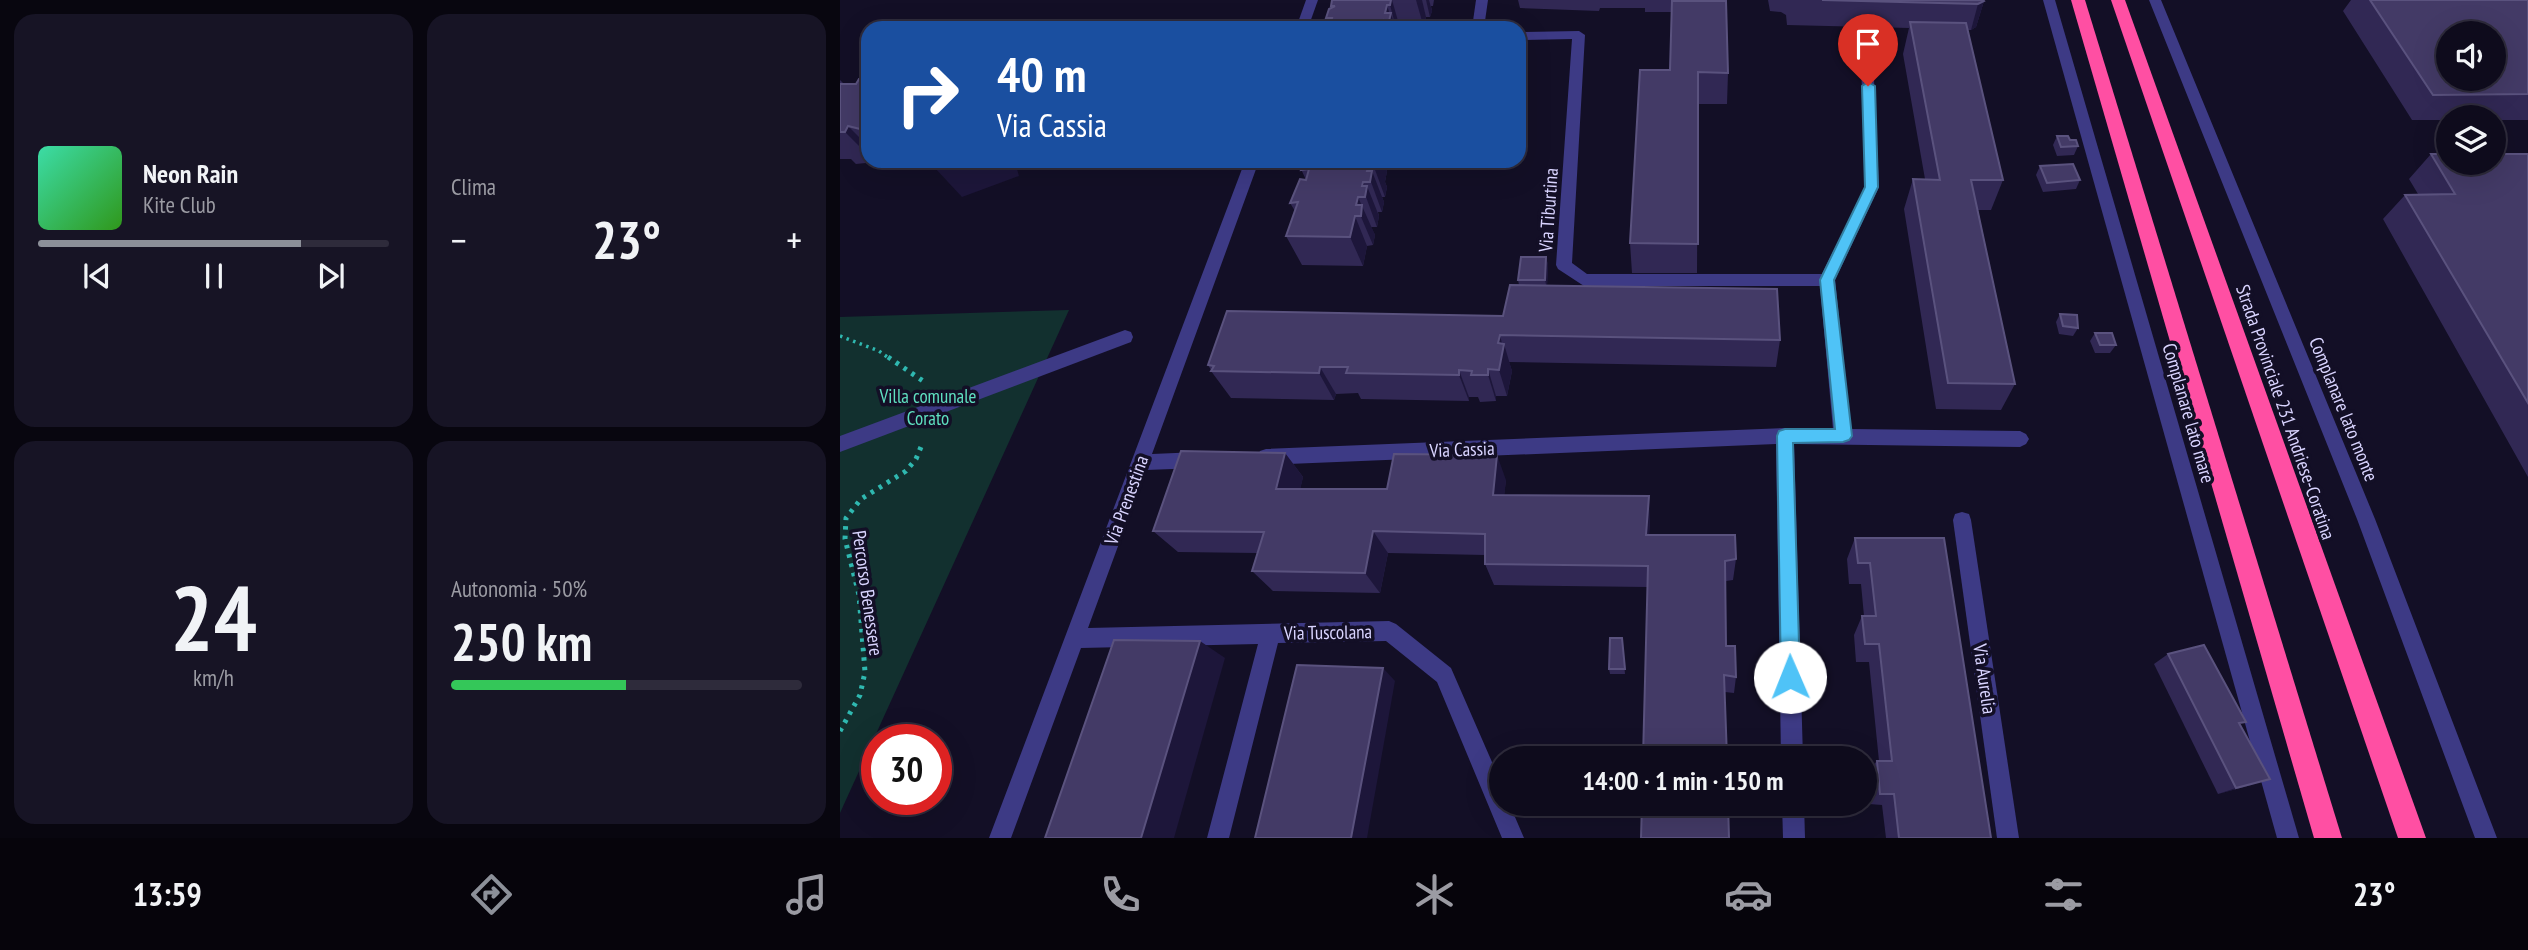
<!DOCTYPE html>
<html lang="it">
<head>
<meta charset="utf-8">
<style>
  body { margin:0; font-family:"PT Sans Narrow",sans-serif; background:#171425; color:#f1f3f6; height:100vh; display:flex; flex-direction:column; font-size:26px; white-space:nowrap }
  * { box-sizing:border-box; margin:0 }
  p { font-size:23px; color:#9b9ba3 }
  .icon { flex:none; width:38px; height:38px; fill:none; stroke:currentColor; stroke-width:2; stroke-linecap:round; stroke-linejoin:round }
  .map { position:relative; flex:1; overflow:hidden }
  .drawer { display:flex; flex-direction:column; gap:14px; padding:14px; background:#08060f; width:840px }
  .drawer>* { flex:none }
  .guide { position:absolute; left:21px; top:21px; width:665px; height:147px; border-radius:21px; box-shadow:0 7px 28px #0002,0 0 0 2px #2e2b3b; background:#1a4fa0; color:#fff; overflow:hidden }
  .controls { position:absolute; left:1596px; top:21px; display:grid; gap:14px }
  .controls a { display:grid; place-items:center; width:70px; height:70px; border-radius:50%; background:#0e0b1c; box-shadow:0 7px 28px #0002,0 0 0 2px #2e2b3b; font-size:35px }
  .speed { position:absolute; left:21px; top:724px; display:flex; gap:14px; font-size:35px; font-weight:700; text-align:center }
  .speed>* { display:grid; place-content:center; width:91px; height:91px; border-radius:50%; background:#0e0b1c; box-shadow:0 7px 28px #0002,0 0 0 2px #2e2b3b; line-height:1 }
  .speed .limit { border:10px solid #d22; background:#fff; color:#111 }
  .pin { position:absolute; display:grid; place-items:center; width:60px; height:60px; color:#fff; margin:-72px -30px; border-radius:50% 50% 50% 0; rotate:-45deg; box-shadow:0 0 7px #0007 }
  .pin .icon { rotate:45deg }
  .me { position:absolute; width:77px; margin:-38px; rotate:359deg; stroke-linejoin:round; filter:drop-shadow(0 0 5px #0008) }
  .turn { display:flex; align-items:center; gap:24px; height:147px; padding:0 21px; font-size:32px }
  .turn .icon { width:91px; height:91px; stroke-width:2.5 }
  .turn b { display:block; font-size:49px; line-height:60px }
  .big { font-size:52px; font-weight:800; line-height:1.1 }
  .drawer .tile { flex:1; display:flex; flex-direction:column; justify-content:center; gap:10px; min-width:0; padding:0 24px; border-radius:21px; background:#171425 }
  .drawer .dial { align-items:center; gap:0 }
  .dial b { font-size:91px; line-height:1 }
  .song { display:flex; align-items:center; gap:21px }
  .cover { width:84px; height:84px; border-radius:10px; background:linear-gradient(135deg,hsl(160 70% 55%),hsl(110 70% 35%)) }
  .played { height:7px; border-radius:4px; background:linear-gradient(90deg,#8c9099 75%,#2e2b3b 75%) }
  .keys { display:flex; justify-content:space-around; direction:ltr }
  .heat { display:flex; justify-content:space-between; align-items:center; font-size:38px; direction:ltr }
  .charge { height:10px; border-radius:5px; background:linear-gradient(90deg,#34c759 50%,#2e2b3b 0) }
  .drawer .tiles { flex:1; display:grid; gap:14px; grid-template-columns:repeat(2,1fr) }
  .trip { position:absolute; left:649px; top:746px; width:388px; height:70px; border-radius:35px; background:#0e0b1c; box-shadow:0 7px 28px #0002,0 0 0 2px #2e2b3b; font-weight:800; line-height:70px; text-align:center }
  .dock { display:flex; height:112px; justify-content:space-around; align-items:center; background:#06040b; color:#9b9ba3 }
  .dock .icon { width:49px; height:49px }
  .dock .current { color:#8c9099 }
  .dock b { font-size:32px; color:#f1f3f6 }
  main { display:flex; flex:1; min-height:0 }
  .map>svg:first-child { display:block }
  .green { fill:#12302f }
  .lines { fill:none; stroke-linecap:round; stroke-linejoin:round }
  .path-far1 { stroke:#2fb8b0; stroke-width:3.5; stroke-dasharray:2.5 4.5; stroke-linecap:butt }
  .path { stroke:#2fb8b0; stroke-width:5; stroke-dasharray:3.5 6; stroke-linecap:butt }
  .minor { fill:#3d3a85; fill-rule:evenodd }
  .highway { fill:#ff4fa3; fill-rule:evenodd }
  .wall { fill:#312854 }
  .shaded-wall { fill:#1d163a }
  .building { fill:#433a66; stroke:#5a527e; stroke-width:2; fill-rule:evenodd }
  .route { fill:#4fc3f7; stroke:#337fa1; stroke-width:2 }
  .labels { text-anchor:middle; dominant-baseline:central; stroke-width:7; stroke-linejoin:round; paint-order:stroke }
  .street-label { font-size:19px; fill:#d9d4ff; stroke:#130f26 }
  .park-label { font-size:19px; fill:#5fe0c0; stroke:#130f26 }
</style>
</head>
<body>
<main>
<section class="drawer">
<div class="tiles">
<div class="tile">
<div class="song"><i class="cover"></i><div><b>Neon Rain</b><p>Kite Club</p></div></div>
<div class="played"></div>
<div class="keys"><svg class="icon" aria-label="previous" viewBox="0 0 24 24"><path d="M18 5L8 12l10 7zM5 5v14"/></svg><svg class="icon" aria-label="pause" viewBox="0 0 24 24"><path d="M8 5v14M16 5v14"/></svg><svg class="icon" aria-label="next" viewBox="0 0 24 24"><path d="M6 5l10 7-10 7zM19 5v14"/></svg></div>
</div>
<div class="tile"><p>Clima</p>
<div class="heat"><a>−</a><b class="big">23°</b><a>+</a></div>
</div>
<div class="tile dial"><b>24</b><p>km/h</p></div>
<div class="tile"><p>Autonomia · 50%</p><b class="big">250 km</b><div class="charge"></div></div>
</div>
</section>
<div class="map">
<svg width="1688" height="838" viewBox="0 0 1688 838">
  <rect width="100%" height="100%" fill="#130f26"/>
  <!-- green -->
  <path class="green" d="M229 310 0 813V317Z"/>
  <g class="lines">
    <!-- path-far1 -->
    <path class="path-far1" d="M0 336 39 351 50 359"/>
    <!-- path -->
    <g class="path">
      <path d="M48 357 86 383"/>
      <path d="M0 731 20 695 25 672 19 595 5 539 6 518 21 499 66 471 76 459 83 442"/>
    </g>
    <!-- minor -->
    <g class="minor">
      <path d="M466 0H478L468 28H456Z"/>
      <path d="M636 0H648L644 28H632Z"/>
      <path d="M1203 0H1215L1459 838H1437Z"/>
      <path d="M1309 0H1321L1535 519 1657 838H1635L1517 519Z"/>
      <path d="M739 31 745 35 732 263 747 274H982L1025 187 1021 61 1023 58H1033L1039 187 995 280 1011 429 1180 431 1186 434 1189 439 1186 444 1180 447 954 444 963 758H941L936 444 426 465 420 463 417 457 420 451 426 449 945 428 993 429 980 286H744L718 269 716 265 732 39 679 40V32Z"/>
      <path d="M405 161H419L312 454 359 452 365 454 368 460 365 466 359 468 306 470 248 628 549 621 556 624 611 668 662 785V803H669L684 838H662L597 682 546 641 438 643 389 838H367L418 644 241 648 171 838H149Z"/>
      <path d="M285 330 291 332 293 337 291 342 0 452V436Z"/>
      <path d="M1122 512 1129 514 1131 520 1179 838H1157L1113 520 1115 514Z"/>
      <path d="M942 803H964L965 838H943Z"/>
    </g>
    <!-- highway -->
    <g class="highway">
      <path d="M1231 0H1245L1502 838H1474Z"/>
      <path d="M1271 0H1285L1586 838H1558Z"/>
    </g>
  </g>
  <!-- wall -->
  <g class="wall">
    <path d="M492 0H594L593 6H591L592 11 590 17H586L584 28H483L489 25 486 18 491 8Z"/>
    <path d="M678 0H886L888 73 887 104H858L857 273H792L790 243 830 70 832 12H805V8H760L759 11 680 8Z"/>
    <path d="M928 0H1143L1144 1 1136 27 1131 30H1127L1163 180 1151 210H1138L1175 384 1161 410 1096 409 1064 209 1073 179H1085L1063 54 1069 28 947 25 946 15 941 12 930 11Z"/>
    <path d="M1511 0H1688V120H1654V117H1608V120H1572L1503 11Z"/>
    <path d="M28 78V161H36L35 162 16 164 11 159H0V80L4 84H16Z"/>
    <path d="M1217 136 1230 140 1238 146 1234 155 1217 156 1213 145Z"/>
    <path d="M1591 154H1688V477L1543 219 1565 195 1578 194 1569 179Z"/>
    <path d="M455 161H543L547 171 545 182 547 187 545 197H542L544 202 542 212H538L539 216 537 227H531L535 235 533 245 527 246 523 266 462 265 446 236 455 211 450 203 466 180 461 169H459Z"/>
    <path d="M1200 166 1240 180 1236 189 1203 192 1196 175Z"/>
    <path d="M706 257 708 265 707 285 940 340 936 367 669 362 672 371 667 396H656V401L640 402 638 397H629V401L521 399 518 393 496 394 494 400 391 398 371 371V370L368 365 663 316 679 285 678 280Z"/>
    <path d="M1220 314 1238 328 1233 336 1219 334 1216 322Z"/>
    <path d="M1255 333 1276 345 1270 353H1255L1250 341Z"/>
    <path d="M445 453 463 477 460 489H547L666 480 664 495 810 519 809 535 896 559 893 580 886 581V646L896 677 894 693 885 692 807 587 654 585 645 564V555L548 553 540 593 433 591 412 571 417 553 338 552 313 531Z"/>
    <path d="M1015 538H1104L1151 838H1046L1042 805 1029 804 1026 773 1037 761H1039L1029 662H1016L1014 635 1022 616H1024L1021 584H1009L1007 559Z"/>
    <path d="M782 638 785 674H770L769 669Z"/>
    <path d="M1328 654 1411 785 1378 794 1314 664Z"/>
  </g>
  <!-- shaded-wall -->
  <g class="shaded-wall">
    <path d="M551 0H552L560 28H556L550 5Z"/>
    <path d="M576 0H582L586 17 584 28Z"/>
    <path d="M586 0H589L592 11 590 17Z"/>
    <path d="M1144 1 1136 27 1131 30 1138 4Z"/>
    <path d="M547 5 550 15 551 13 555 28H551L545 13Z"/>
    <path d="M8 126 28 146V155L5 132Z"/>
    <path d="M110 161H192V163L177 169 179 176 122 197 94 167Z"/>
    <path d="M534 161H543L547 171 545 182 547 187 545 197 534 167Z"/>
    <path d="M528 167 531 176 532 171 544 202 542 212 527 171Z"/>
    <path d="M523 182 527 191V186L539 216 537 227 522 186Z"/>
    <path d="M518 197 535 235 533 245 516 205Z"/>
    <path d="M515 216 527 246 523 266 510 237Z"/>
    <path d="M706 257 708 265 707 289 705 280Z"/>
    <path d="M660 335 663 348 664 344 672 371 667 396 659 370 658 343Z"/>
    <path d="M480 367 496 394 494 400 479 373Z"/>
    <path d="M648 369 656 396V401L648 375Z"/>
    <path d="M619 370 629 397V401L619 375Z"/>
    <path d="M445 453 463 477 455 512 436 489Z"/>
    <path d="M657 455 666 480 662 518 653 495Z"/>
    <path d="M809 496 810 519 808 556 806 535Z"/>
    <path d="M533 531 548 553 540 593 525 573Z"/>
    <path d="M360 641 385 658 334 838H301Z"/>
    <path d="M543 668 555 681 527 838H511Z"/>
    <path d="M1430 779 1411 785 1378 794 1396 788Z"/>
  </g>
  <!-- building -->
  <g class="building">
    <path d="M492 0H551L550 5H547L545 13H551L549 21 544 20 543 28H483L484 26 490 25 492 18H486L489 9 495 6H491Z"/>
    <path d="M982 0H1143L1144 1 1138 4Z"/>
    <path d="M1530 0H1688V94L1593 95ZM1608 33H1654V79H1608Z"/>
    <path d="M832 1H886L888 73 858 72V244L790 243 800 70H830Z"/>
    <path d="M1070 22 1126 23 1163 180H1131L1175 384 1108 383 1073 179 1100 180Z"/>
    <path d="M28 78V131L8 126 5 132H0V84H16L19 79Z"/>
    <path d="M1217 136H1228L1230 140H1236L1238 146 1221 147Z"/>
    <path d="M1591 154H1608V163H1654V154H1688V403L1565 195 1615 194Z"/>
    <path d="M93 161H110L94 167Z"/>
    <path d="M464 161H535L534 167H528L527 171H532L530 182H523L522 186H527L525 197H518L516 205H522L521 216H515L510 237 446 236 458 202 450 203 460 179 466 180 469 169 461 170Z"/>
    <path d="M1233 164 1240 180 1207 183 1200 166Z"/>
    <path d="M681 257H706L705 280H678Z"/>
    <path d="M670 285 937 289 940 340 660 335 658 343 664 344 659 370 648 369V375H631L632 371 619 370V375L506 373 508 367H480L479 373 371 371 374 366 368 365 387 311 663 316Z"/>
    <path d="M1220 314 1237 315 1238 328 1223 326Z"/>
    <path d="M1255 333H1272L1276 345H1260Z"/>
    <path d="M341 451 445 453 436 489H547L554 454 657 455 653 495 809 496 806 535H895L896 559 885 561 886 646H895L896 677 884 675 887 758H803L808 566 645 564V534L533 531 525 573 412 571 424 532 313 531Z"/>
    <path d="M1015 538H1104L1151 838H1059L1054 794H1040L1037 761H1052L1039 644H1025L1022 616H1036L1030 563H1018Z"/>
    <path d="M770 638H782L785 669H769Z"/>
    <path d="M274 640 360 641 301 838H205Z"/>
    <path d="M1364 645 1406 722 1399 723 1430 779 1396 788 1328 654Z"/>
    <path d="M457 665 543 668 511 838H415Z"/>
    <path d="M802 803H888L889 838H801Z"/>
  </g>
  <!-- route -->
  <path class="route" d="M1028 82 1035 86 1038 187 994 280 1012 436 1009 440 1003 442 953 443 960 677 957 684 950 687 944 684 941 677 937 436 939 431 945 429H995L980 280 1025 187 1022 86Z"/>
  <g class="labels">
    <!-- street labels -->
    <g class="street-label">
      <text transform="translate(708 210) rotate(-86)">Via Tiburtina</text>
      <text transform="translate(1504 409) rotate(68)">Complanare lato monte</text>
      <text transform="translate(1446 412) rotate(71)">Strada Provinciale 231 Andriese-Coratina</text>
      <text transform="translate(1349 413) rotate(74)">Complanare lato mare</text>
      <text transform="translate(622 449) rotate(-2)">Via Cassia</text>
      <text transform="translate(286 500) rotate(-70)">Via Prenestina</text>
      <text transform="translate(28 593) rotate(82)">Percorso Benessere</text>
      <text transform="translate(488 632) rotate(-1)">Via Tuscolana</text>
      <text transform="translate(1145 679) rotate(82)">Via Aurelia</text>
    </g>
    <!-- park labels -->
    <g class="park-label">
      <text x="88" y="396">Villa comunale<tspan x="88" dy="22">Corato</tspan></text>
    </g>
  </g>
</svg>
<div class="controls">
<a><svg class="icon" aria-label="sound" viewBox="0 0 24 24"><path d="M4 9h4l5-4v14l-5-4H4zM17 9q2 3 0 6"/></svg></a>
<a><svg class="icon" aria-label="layers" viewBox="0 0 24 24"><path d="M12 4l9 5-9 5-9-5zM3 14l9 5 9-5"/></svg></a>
</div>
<div class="speed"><div class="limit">30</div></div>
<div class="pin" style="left:1028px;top:86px;background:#d93025"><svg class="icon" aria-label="arrive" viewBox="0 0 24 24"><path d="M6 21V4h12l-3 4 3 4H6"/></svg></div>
<svg class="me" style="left:950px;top:677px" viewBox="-20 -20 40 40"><circle r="19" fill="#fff"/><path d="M0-13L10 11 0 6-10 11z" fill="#4fc3f7"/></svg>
<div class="trip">14:00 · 1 min · 150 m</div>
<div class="guide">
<div class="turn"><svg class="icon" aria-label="right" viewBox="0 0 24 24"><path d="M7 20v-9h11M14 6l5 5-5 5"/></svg><div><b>40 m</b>Via Cassia</div></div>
</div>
</div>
</main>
<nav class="dock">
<b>13:59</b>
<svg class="icon current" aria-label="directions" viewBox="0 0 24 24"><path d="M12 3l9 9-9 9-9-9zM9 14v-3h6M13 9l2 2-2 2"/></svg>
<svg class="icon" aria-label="music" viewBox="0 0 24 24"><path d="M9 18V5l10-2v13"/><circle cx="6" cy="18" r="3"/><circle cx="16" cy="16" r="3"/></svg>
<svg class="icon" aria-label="phone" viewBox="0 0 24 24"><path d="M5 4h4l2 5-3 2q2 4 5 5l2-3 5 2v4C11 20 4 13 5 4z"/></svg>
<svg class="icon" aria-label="climate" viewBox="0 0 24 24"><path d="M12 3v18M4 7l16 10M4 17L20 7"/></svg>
<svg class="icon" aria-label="car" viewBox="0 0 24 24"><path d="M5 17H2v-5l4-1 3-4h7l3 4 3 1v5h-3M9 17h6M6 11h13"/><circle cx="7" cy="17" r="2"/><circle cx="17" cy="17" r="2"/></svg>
<svg class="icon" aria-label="filters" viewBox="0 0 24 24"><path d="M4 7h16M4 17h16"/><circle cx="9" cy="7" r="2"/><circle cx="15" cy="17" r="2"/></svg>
<b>23°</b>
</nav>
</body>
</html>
